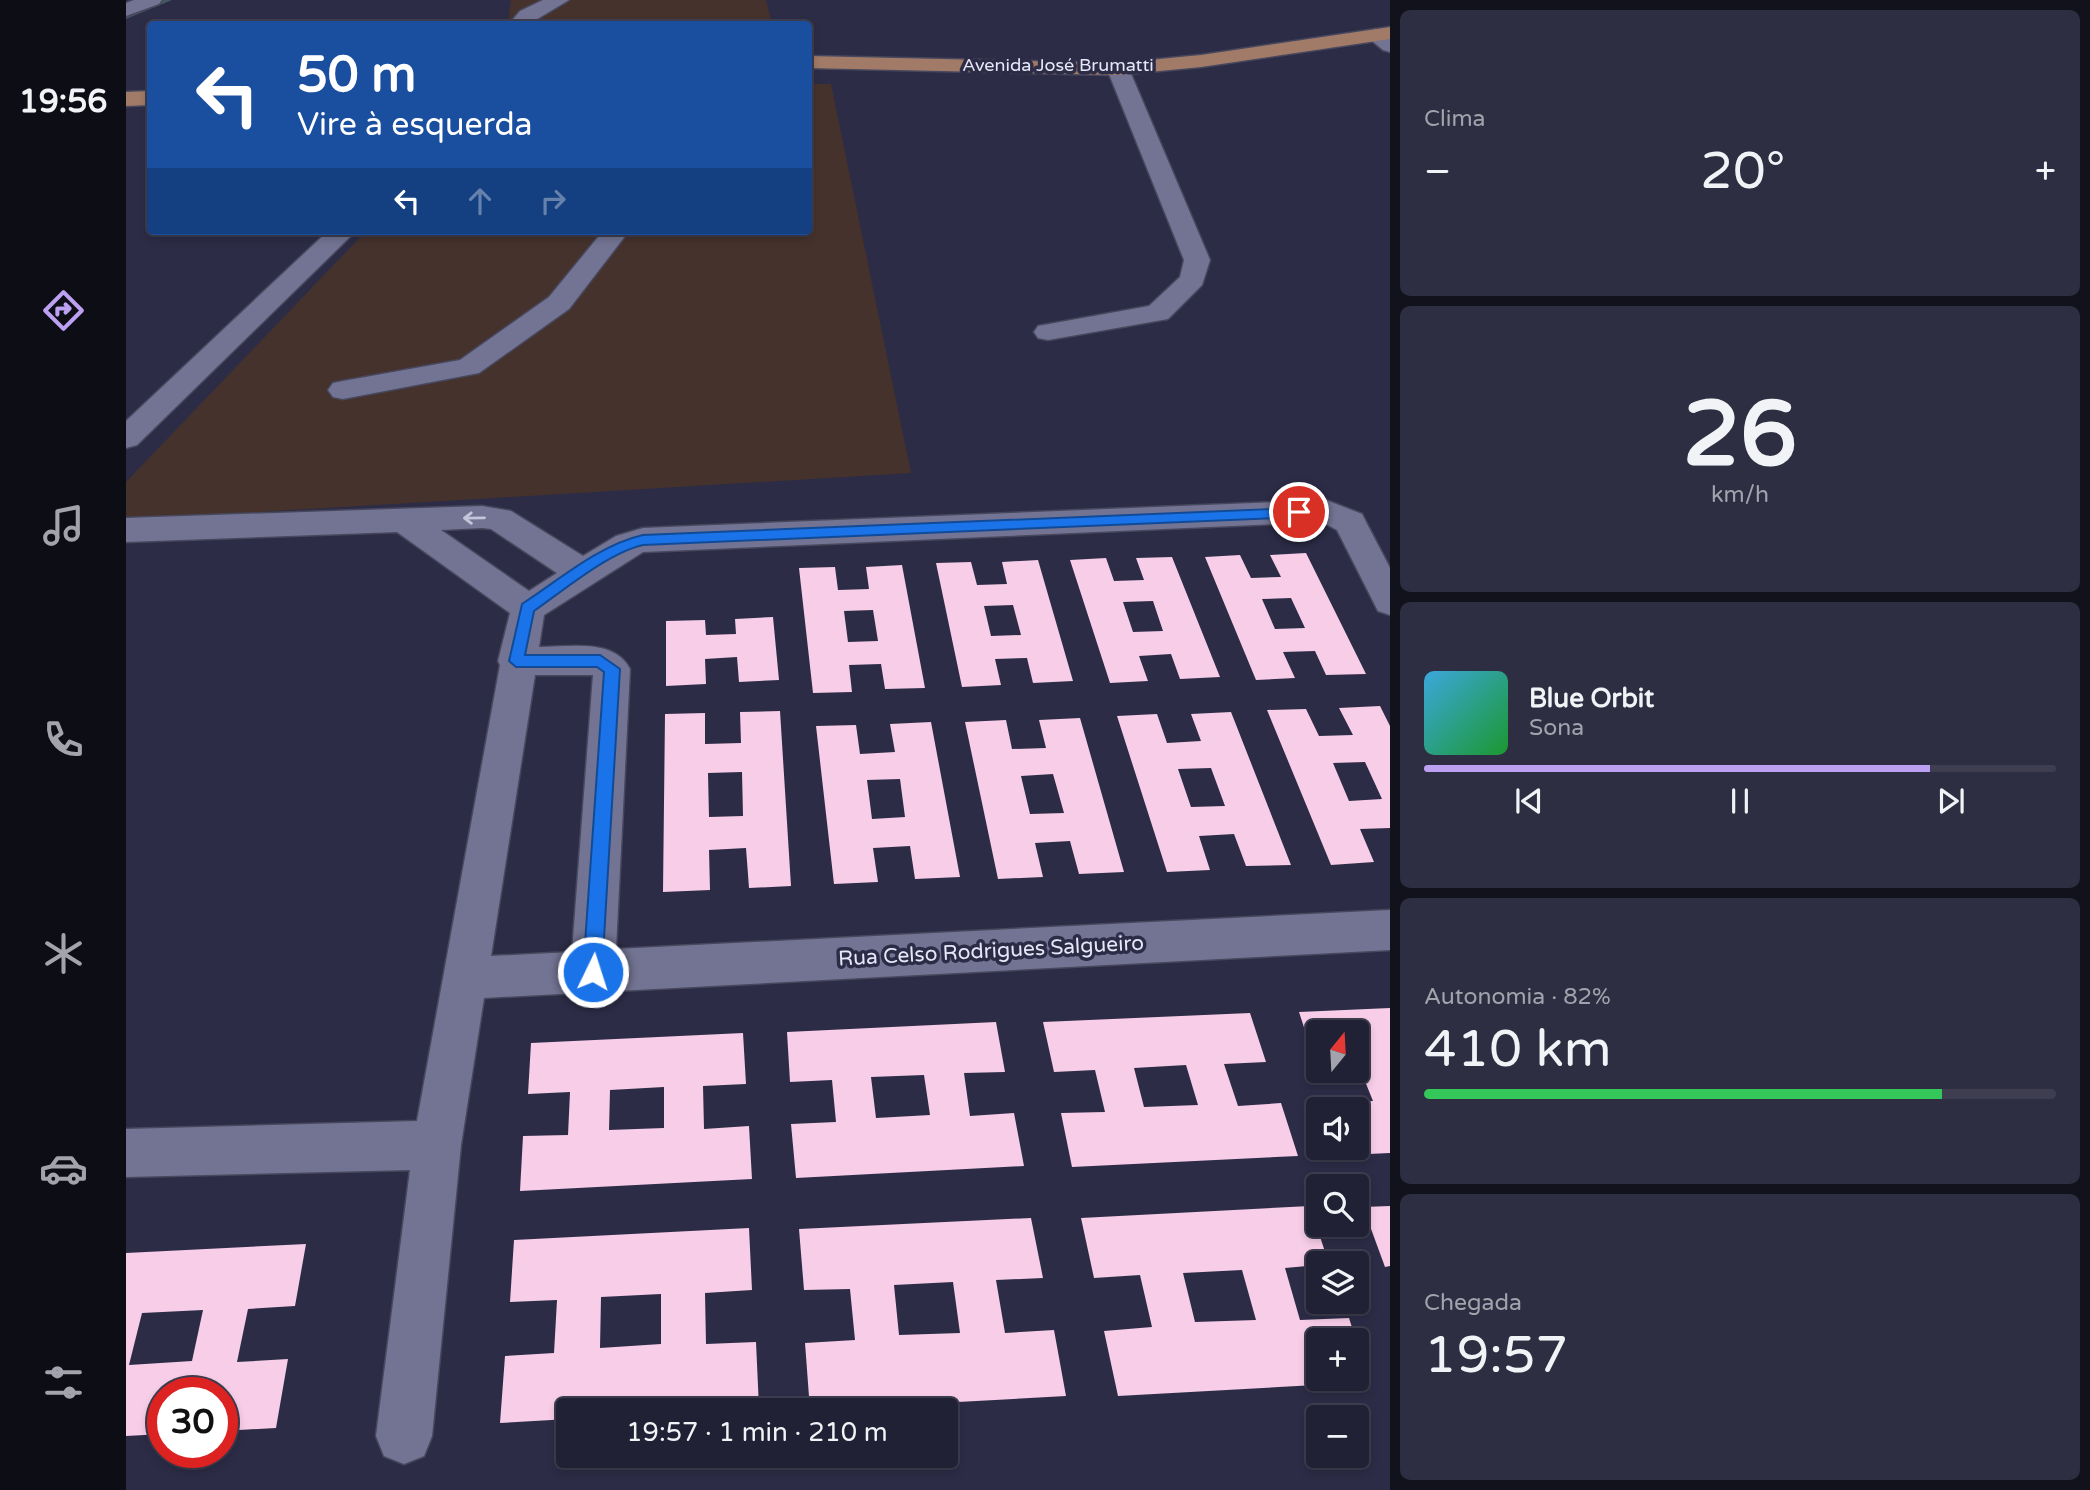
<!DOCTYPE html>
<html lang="pt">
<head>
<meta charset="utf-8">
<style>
  body { margin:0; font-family:"Varela Round",sans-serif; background:#2d2e41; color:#f1f3f6; height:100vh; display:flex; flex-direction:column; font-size:26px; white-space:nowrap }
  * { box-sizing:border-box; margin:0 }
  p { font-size:23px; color:#a2a3ad }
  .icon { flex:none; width:38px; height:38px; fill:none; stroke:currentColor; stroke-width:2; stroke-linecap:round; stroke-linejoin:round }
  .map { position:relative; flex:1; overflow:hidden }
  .drawer { display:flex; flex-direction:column; gap:10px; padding:10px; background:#12121d; width:700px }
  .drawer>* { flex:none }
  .banner { position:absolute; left:21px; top:21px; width:665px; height:214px; border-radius:7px; box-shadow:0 4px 10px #0003,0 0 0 2px #3e3e50; background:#1a4fa0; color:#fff; overflow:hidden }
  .needle { width:46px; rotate:18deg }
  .buttons { position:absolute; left:1180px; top:1020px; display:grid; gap:14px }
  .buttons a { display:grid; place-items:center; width:63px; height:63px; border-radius:7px; background:#212135; box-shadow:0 4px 10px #0003,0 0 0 2px #3e3e50; font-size:35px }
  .speed { position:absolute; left:21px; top:1377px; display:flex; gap:14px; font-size:35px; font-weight:700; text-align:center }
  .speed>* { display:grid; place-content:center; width:91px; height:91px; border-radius:50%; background:#212135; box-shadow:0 4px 10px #0003,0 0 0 2px #3e3e50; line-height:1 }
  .speed .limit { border:10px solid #d22; background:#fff; color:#111 }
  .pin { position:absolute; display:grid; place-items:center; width:60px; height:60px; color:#fff; margin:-30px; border:4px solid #fff; border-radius:50%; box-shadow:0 2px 7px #0007 }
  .me { position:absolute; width:77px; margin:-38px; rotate:4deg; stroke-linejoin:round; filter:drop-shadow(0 0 5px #0008) }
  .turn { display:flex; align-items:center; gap:24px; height:147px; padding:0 35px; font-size:32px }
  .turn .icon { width:91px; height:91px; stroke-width:2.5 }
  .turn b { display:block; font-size:49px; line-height:60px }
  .lanes { display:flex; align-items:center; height:66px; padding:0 35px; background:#0003; justify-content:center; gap:35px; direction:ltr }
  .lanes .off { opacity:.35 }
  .big { font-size:52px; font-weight:600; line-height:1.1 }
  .drawer .card { flex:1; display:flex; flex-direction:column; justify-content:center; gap:10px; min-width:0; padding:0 24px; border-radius:10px; background:#2d2e41 }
  .drawer .dial { align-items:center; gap:0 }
  .dial b { font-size:91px; line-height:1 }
  .song { display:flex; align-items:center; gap:21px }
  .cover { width:84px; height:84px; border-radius:10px; background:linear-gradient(135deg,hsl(200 70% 55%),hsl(130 70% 35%)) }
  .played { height:7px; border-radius:4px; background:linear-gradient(90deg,#bca0f2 80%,#3e3e50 80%) }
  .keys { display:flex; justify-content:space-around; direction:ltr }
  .heat { display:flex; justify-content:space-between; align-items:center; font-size:38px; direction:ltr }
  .charge { height:10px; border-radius:5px; background:linear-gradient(90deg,#34c759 82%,#3e3e50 0) }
  .trip { position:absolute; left:430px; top:1398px; width:402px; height:70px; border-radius:7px; background:#212135; box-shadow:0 4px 10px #0003,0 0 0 2px #3e3e50; font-weight:600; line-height:70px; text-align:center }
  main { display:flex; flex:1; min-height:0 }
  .tabs { display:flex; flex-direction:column; width:126px; justify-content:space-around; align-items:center; background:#0d0d15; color:#a2a3ad }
  .tabs .icon { width:49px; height:49px }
  .tabs .selected { color:#bca0f2 }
  .tabs b { font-size:32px; color:#f1f3f6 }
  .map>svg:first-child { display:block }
  .industrial { fill:#45322c }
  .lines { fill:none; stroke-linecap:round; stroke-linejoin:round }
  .stream { fill:#455960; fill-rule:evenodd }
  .building { fill:#f7cde8; fill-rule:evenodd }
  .minor-casing { stroke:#47475d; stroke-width:3 }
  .major-casing { stroke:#47475d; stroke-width:3 }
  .minor { fill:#737493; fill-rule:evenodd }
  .major { fill:#a17a68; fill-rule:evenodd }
  .oneway { stroke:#c4c4da }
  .route { fill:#1a73e8; stroke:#114b97; stroke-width:2 }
  .labels { text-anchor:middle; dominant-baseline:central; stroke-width:7; stroke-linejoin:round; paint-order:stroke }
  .far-street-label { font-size:18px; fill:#e6e7f9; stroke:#2c2c47 }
  .street-label { font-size:21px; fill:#e6e7f9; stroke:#2c2c47 }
</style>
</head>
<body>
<main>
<nav class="tabs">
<b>19:56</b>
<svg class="icon selected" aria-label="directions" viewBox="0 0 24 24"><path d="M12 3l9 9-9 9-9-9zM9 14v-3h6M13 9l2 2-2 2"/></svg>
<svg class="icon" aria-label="music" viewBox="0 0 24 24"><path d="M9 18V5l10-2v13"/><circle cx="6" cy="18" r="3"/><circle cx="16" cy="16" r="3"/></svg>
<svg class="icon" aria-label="phone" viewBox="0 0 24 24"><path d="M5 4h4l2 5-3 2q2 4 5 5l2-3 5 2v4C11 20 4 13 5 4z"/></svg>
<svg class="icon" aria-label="climate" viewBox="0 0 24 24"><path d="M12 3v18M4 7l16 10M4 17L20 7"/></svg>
<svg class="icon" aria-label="car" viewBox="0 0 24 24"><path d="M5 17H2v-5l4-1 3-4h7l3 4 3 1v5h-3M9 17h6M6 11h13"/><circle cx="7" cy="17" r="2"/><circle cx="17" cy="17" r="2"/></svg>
<svg class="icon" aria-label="filters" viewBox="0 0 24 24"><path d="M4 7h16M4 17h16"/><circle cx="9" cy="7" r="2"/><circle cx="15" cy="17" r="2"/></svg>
</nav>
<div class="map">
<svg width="1264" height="1490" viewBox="0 0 1264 1490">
  <rect width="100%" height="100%" fill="#2c2c47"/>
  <!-- industrial -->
  <g class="industrial">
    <path d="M385 0H640L646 24H382Z"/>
    <path d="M683 84H705L785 473 0 520V482L240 231H682Z"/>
  </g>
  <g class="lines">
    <!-- stream -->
    <path class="stream" d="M36 0H46L0 19V14Z"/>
  </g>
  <!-- building -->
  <g class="building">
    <path d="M1180 553 1240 674 1200 675 1189 651 1157 652 1169 678 1130 680 1079 557 1114 555 1125 578 1155 577 1144 555ZM1165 598 1179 628 1149 629 1136 599Z"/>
    <path d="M1046 557 1094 677 1054 679 1045 654 1013 656 1022 681 984 683 944 560 980 558 988 581 1018 580 1010 558ZM1027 601 1037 631 1007 632 997 602Z"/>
    <path d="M912 560 947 681 907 683 901 658 869 659 875 685 836 687 810 563 845 562 851 585 881 584 876 562ZM887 605 895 635 865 636 858 606Z"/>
    <path d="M776 565 799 688 759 689 755 664 723 665 726 692 687 693 673 568 709 567 712 590 743 589 740 567ZM747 610 752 641 722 642 718 611Z"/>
    <path d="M647 617 653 680 613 682 611 657 579 659 580 684 540 686V621L579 620 580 635 610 634 609 619Z"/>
    <path d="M1254 706 1264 726V828L1234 829 1248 862 1205 865 1141 710 1180 709 1193 736 1227 735 1213 708ZM1239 762 1256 799 1223 801 1207 763Z"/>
    <path d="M654 711 665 886 623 888 620 848 583 850 584 890 537 892 539 714 579 713V744L615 743 614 712ZM616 772 617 816 583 817 582 773Z"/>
    <path d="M1105 712 1165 865 1120 866 1108 834 1073 836 1084 870 1041 872 991 716 1031 714 1041 743 1075 741 1065 714ZM1085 768 1099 806 1065 807 1052 769Z"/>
    <path d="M954 718 998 872 953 874 944 841 909 843 917 877 872 879 839 722 880 720 886 749 920 748 913 720ZM927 774 938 813 904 814 895 776Z"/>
    <path d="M805 722 834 877 789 879 784 846 747 848 752 882 708 884 690 726 730 725 734 754 769 752 764 724ZM774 779 779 817 746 819 741 780Z"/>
    <path d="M1264 1008V1153L1221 1155 1219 1148H1230V1110H1205L1203 1102 1247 1101 1230 1059V1032H1192V1061H1189L1173 1012Z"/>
    <path d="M1124 1013 1140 1062 1098 1064 1112 1106 1155 1103 1172 1156 946 1167 935 1113 979 1112 969 1070 928 1072 917 1022ZM1060 1065 1072 1105 1018 1107 1008 1068Z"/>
    <path d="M870 1022 879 1072 838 1073 844 1116 888 1113 898 1166 670 1178 665 1124 710 1122 706 1080 664 1082 661 1032ZM798 1075 804 1115 750 1118 745 1077Z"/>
    <path d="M617 1033 620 1084 577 1086 578 1129 623 1126 626 1179 394 1191 397 1136 442 1135 444 1092 402 1094 405 1043ZM538 1087V1128L483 1130 484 1090Z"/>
    <path d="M1184 1206 1203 1264 1159 1268 1174 1320 1223 1318 1230 1340H1192V1379H1230L1231 1342 1244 1382 992 1396 978 1331 1026 1327 1014 1275 968 1278 955 1218ZM1116 1270 1130 1320 1069 1322 1057 1273Z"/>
    <path d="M1264 1206V1266L1259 1267 1237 1207Z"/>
    <path d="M905 1218 917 1278 870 1280 879 1333 928 1330 940 1396 684 1410 679 1343 729 1340 724 1289 678 1290 673 1229ZM827 1282 834 1333 773 1335 768 1285Z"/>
    <path d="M623 1228 626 1290 579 1293 580 1344 630 1342 633 1408 443 1410V1419L374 1423 379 1356 428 1353 431 1300 384 1302 388 1240ZM535 1294V1344L474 1348 475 1297Z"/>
    <path d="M180 1244 169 1306 122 1309 111 1362 162 1359 150 1428 96 1431V1393H37V1434L0 1436V1253ZM77 1310 66 1361 3 1365 16 1313Z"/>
  </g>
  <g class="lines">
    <!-- minor casing -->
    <g class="minor-casing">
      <g id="minor">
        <path d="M8 0H36L33 4 0 16V3Z"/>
        <path d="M417 0H443L403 24H383L394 11Z"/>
        <path d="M1249 29 1264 36V52L1257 50 1239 35Z"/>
        <path d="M992 63 1003 69 1084 260 1076 285 1042 319 922 340 912 338 908 332 912 326 1023 306 1054 277 1058 260 981 69Z"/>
        <path d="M202 231H230L11 445 0 448V421Z"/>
        <path d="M477 231H503L443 309 353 373 217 399 207 397 202 390 207 383 217 381 334 360 423 297Z"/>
        <path d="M1200 500 1236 514 1240 522 1264 568V615L1252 611 1211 530 1196 522 517 552 418 615 413 647C444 647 488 638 504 669L490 949 1264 910V950L358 998 335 1145 306 1436 298 1456 278 1464 258 1456 250 1436 284 1170 0 1177V1129L291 1121 374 665 372 661 384 613 271 532 0 542V518L356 506 385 511 457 556 490 536 517 528ZM356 528 365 529 431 573 403 591 315 530ZM409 675H467L446 952 365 956Z"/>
      </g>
    </g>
    <!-- major casing -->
    <g class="major-casing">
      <g id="major">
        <path d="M1264 27V39L1075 67 992 75 682 68V56L992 63 1075 55Z"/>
        <path d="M24 91V105L0 106V92Z"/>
      </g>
    </g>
    <!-- minor -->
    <use href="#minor" class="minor"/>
    <!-- major -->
    <use href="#major" class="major"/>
  </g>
  <!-- one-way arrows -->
  <defs><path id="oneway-shaft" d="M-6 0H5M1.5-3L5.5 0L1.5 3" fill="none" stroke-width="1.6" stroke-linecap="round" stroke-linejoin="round" transform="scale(1.75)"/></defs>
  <use class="oneway" href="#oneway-shaft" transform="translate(348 518) rotate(179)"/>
  <!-- route -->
  <path class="route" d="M1173 508 1179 512 1173 517 517 545C482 553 438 590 408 611L399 655H474L494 669 476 972 473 978 467 980 460 978 457 972 478 672 471 667H390L383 661 396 604C433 580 473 545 517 535Z"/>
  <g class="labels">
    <!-- far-street labels -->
    <g class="far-street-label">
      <text x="932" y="65">Avenida José Brumatti</text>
    </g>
    <!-- street labels -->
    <g class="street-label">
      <text transform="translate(865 951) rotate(-3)">Rua Celso Rodrigues Salgueiro</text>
    </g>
  </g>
</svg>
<div class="buttons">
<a><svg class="needle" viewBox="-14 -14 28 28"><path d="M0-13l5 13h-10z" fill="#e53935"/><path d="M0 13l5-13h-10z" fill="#a2a3ad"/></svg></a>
<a><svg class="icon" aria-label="sound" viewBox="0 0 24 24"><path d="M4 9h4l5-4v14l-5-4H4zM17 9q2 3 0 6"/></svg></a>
<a><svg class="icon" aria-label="search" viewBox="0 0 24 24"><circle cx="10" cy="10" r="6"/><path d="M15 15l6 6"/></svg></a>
<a><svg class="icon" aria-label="layers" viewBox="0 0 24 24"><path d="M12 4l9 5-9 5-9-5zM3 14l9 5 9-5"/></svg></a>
<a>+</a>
<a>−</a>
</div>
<div class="speed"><div class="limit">30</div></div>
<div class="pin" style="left:1173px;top:512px;background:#d93025"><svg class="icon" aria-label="arrive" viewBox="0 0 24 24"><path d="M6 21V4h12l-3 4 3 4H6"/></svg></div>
<svg class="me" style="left:467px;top:972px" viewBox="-20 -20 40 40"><circle r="17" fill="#1a73e8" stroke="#fff" stroke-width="3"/><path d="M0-11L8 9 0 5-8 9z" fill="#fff"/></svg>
<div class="trip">19:57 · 1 min · 210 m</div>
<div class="banner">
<div class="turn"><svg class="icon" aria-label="left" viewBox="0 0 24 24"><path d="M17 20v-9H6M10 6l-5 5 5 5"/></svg><div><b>50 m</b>Vire à esquerda</div></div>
<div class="lanes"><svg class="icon" aria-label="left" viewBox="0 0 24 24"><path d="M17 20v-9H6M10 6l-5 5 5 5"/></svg><svg class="icon off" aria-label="ahead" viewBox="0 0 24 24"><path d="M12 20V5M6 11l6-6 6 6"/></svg><svg class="icon off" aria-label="right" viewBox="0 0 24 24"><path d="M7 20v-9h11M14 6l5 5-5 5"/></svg></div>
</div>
</div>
<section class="drawer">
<div class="card"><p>Clima</p>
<div class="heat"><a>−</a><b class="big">20°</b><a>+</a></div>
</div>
<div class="card dial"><b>26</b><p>km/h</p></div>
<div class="card">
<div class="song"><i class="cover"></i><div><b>Blue Orbit</b><p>Sona</p></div></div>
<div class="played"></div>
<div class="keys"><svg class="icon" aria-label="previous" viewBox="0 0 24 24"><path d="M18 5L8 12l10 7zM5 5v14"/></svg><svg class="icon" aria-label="pause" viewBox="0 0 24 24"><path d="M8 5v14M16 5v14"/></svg><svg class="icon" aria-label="next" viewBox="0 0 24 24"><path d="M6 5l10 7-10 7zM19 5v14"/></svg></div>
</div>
<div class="card"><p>Autonomia · 82%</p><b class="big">410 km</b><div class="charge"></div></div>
<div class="card"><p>Chegada</p><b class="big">19:57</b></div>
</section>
</main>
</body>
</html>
